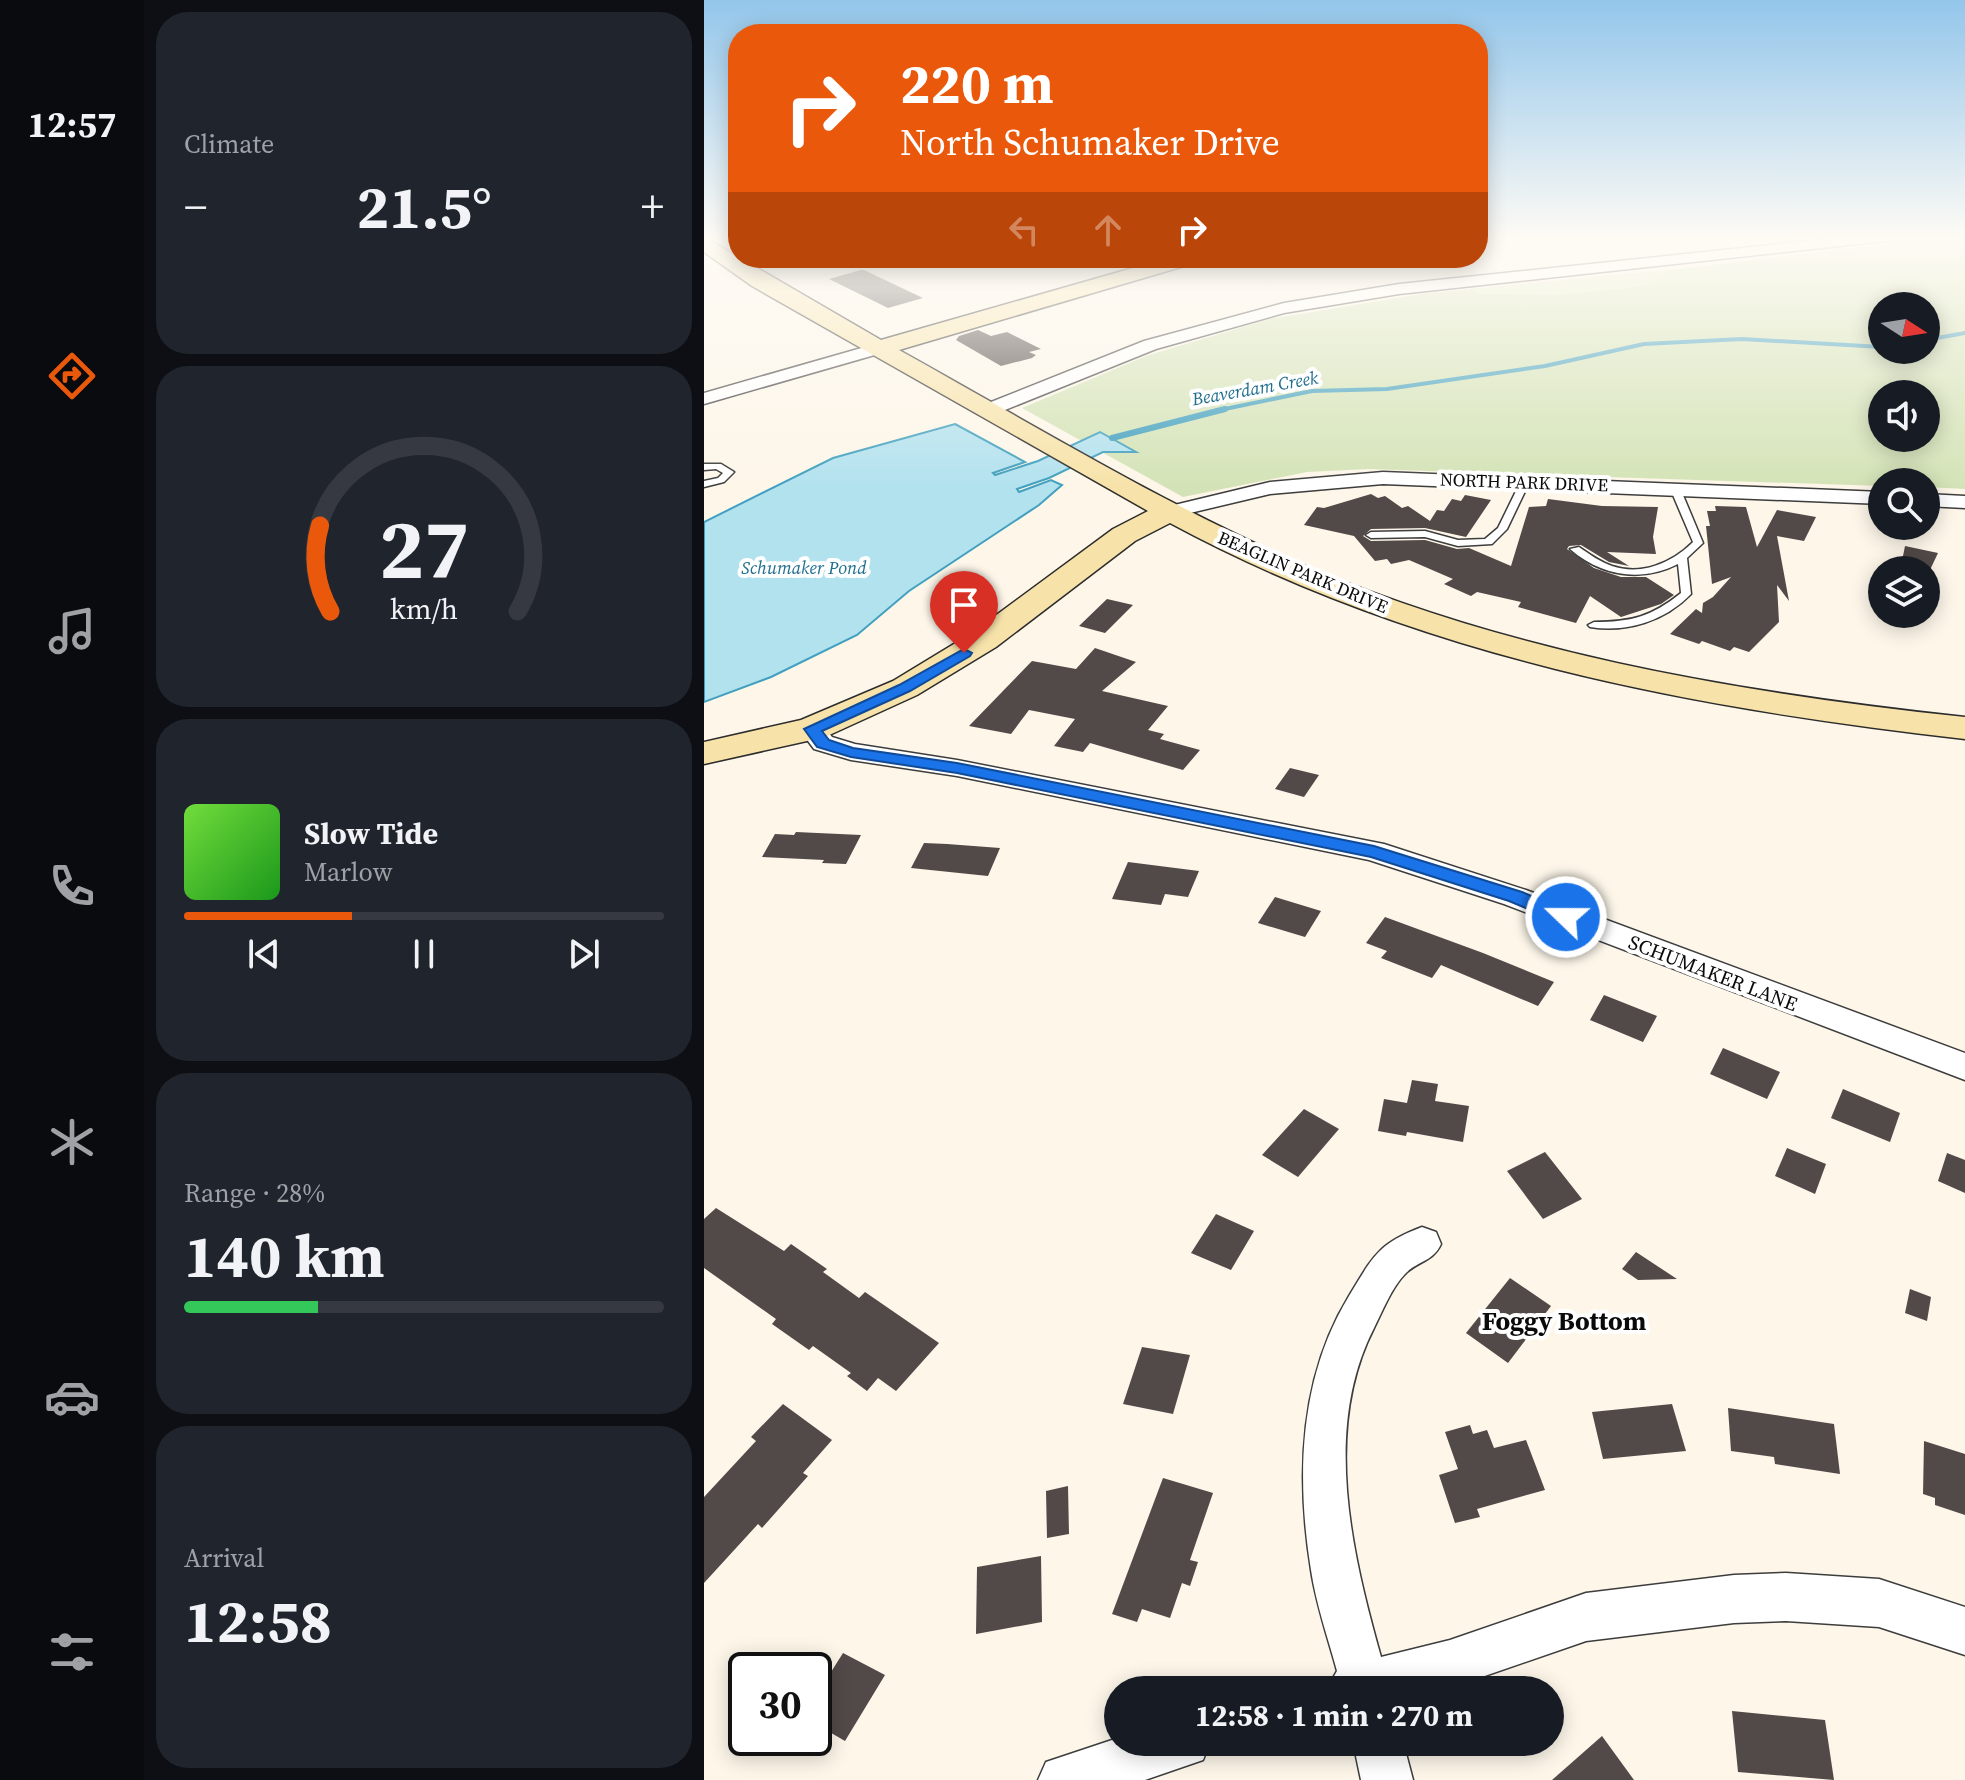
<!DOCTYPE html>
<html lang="en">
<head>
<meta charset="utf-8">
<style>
  body { margin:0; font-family:"Source Serif 4",serif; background:#20242c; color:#f1f3f6; height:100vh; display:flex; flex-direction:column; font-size:30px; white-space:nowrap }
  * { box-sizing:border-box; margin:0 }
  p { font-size:26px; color:#9ea1a6 }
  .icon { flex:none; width:44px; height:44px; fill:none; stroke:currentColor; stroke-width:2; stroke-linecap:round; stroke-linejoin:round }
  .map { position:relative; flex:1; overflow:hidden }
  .drawer { display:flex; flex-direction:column; gap:12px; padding:12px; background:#0d0f14; width:560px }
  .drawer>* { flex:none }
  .top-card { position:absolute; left:24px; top:24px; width:760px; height:244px; border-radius:32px; box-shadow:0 4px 20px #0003; background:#ea580c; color:#fff; overflow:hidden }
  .needle { width:52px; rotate:102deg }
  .fabs { position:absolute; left:1164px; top:292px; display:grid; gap:16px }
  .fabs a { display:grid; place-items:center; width:72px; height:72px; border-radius:50%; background:#171b24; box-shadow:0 4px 20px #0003; font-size:40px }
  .speed { position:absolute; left:24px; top:1652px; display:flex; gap:16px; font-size:40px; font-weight:700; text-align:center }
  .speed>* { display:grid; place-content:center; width:104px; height:104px; border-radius:50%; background:#171b24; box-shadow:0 4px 20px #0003; line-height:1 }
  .speed .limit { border:4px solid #111; border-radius:12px; background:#fff; color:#111 }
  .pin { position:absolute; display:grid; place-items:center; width:68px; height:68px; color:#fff; margin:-82px -34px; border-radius:50% 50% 50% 0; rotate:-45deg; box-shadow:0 0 8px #0007 }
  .pin .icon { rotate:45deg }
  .me { position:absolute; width:88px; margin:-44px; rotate:292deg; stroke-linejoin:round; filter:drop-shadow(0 0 6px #0008) }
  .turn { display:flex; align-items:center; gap:28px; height:168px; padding:0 40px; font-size:36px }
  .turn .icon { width:104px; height:104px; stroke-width:2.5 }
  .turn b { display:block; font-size:56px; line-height:68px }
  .lanes { display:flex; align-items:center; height:76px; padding:0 40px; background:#0003; justify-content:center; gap:40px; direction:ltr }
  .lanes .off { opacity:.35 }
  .big { font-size:60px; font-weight:700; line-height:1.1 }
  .drawer .widget { flex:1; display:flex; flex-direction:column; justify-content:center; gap:12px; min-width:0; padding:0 28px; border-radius:32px; background:#20242c }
  .drawer .dial { align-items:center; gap:0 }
  .dial svg { height:208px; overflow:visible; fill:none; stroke:#363941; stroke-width:7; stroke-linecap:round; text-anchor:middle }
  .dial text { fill:#f1f3f6; stroke:none }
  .song { display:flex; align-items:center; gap:24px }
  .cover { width:96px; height:96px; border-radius:12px; background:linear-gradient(135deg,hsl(100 70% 55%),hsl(120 70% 35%)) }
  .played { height:8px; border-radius:4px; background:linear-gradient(90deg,#ea580c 35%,#363941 35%) }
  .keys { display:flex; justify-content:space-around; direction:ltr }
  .heat { display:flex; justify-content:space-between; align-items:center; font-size:44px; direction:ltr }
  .charge { height:12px; border-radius:6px; background:linear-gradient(90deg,#34c759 28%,#363941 0) }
  .trip { position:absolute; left:400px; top:1676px; width:460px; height:80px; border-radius:40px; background:#171b24; box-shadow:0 4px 20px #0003; font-weight:700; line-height:80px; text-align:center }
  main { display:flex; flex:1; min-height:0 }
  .dock { display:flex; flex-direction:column; width:144px; justify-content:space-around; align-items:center; background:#090b0e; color:#9ea1a6 }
  .dock .icon { width:56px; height:56px }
  .dock .selected { color:#ea580c }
  .dock b { font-size:36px; color:#f1f3f6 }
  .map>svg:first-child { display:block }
  .green { fill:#d4e3b7; fill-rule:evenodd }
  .pitch { fill:#e4ebc8 }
  .water { fill:#b3e2ef; stroke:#41a0bf; stroke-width:2 }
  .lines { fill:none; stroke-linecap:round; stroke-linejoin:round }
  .stream-far1 { stroke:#41a0bf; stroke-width:4 }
  .stream { stroke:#41a0bf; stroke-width:6 }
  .building { fill:#514a48 }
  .lane-casing { stroke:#3d3d3d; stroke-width:3 }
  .street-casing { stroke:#3d3d3d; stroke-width:3 }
  .secondary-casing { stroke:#2c2c2c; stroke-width:3 }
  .lane { fill:#fff; fill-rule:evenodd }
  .street { fill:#fff; fill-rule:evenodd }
  .secondary { fill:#f7e3aa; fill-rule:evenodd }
  .route { fill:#1a73e8; stroke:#114b97; stroke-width:2 }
  .labels { text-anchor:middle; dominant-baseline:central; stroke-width:8; stroke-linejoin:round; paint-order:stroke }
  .far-water-label { font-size:18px; font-style:italic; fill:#216f8e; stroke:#fff }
  .far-street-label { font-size:18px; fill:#0a0a0a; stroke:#fff }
  .street-label { font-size:20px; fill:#0a0a0a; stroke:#fff }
  .near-neighbourhood-label { font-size:26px; font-weight:bold; fill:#0a0a0a; stroke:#fff }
</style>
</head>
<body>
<main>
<nav class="dock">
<b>12:57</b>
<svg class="icon selected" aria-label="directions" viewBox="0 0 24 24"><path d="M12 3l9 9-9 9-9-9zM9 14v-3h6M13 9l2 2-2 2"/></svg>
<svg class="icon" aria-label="music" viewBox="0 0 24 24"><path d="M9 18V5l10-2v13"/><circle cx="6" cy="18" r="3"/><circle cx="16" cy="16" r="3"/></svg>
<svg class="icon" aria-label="phone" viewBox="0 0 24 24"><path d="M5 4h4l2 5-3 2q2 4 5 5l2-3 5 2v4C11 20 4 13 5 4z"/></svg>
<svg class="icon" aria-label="climate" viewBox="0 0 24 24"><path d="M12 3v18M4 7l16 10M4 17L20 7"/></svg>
<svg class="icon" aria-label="car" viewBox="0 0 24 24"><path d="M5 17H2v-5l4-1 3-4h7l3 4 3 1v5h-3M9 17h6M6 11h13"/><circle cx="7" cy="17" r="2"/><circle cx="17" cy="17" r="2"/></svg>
<svg class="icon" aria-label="filters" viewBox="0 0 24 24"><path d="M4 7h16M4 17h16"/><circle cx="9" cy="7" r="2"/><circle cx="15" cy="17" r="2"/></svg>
</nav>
<section class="drawer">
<div class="widget"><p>Climate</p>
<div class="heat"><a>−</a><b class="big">21.5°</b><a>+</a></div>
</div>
<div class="widget dial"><svg viewBox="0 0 100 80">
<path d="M14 69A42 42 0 1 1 86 69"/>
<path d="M14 69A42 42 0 0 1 10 36" stroke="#ea580c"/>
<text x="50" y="56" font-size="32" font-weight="700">27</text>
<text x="50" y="72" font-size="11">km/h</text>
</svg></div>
<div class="widget">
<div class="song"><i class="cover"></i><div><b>Slow Tide</b><p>Marlow</p></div></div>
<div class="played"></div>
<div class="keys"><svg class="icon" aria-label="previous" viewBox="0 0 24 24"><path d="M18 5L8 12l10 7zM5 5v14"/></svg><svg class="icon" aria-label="pause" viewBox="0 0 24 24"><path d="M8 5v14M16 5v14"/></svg><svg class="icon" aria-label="next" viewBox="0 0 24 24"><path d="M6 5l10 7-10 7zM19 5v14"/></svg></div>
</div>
<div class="widget"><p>Range · 28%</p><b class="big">140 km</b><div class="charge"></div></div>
<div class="widget"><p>Arrival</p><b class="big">12:58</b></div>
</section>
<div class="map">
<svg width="1261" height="1780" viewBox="0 0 1261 1780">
  <rect width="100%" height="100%" fill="#fdf6e9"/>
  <!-- green -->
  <path class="green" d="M1243 237H1261V489L1222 487V482H1178V486L664 469 603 472 479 497 318 408 442 356 566 319 717 294 965 270ZM1178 306H1222V350H1178ZM1178 394H1222V438H1178Z"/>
  <!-- pitch -->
  <path class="pitch" d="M965 270 940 286 855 295 775 294 769 289Z"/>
  <!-- water -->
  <path class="water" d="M251 424 321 462 289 473 291 475 334 461 396 432 432 452H399L345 478 313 489 315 492 347 480 358 485 335 505 205 591 153 635 67 677 0 702V522L129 458Z"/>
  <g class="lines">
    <!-- stream-far1 -->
    <g class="stream-far1">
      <path d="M1222 340 1261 333"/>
      <path d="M511 411 608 391 683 389 841 366 940 344 1038 339 1178 347"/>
    </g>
    <!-- stream -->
    <path class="stream" d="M408 438 521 409"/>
  </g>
  <!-- building -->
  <g class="building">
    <path d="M157 270H160L219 298 184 308 125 279Z"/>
    <path d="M274 330 287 336 303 332 337 349 325 352 332 355 328 358 297 366 252 340 255 336Z"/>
    <path d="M667 494 674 498 681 496 698 508 704 506 726 521 733 510 740 511 748 499 757 501 761 495 787 500 762 537 721 528 667 529 659 536 667 541 721 540 753 549 765 548 807 566 825 507 842 506 844 499 898 506 954 507 949 537 952 554 903 552 925 566 905 562 877 545 865 546 863 549 890 568 917 577H942L970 595 957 604 917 617 886 596 872 623 814 607 817 602 773 592 767 596 740 584 749 579 705 560 687 564 683 559 671 561 650 536 600 525 613 507 620 508Z"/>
    <path d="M1011 506 1042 507 1053 547 1073 510 1112 517 1100 541 1073 536 1085 601 1073 585 1075 622 1045 652 1030 647 1026 651 998 641 995 644 966 634 992 609 998 613 999 603 1009 597 1027 577 1008 584 1002 526H1006L1003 511H1012Z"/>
    <path d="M1201 546 1234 553 1225 572 1197 566Z"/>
    <path d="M403 599 429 605 401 633 375 626Z"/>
    <path d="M391 648 432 662 398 691 464 706 444 730 460 734 456 739 496 750 479 770 386 743 379 752 350 746 371 719 325 710 307 734 265 726 328 661 372 669Z"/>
    <path d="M586 768 615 775 600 797 571 789Z"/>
    <path d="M92 832 157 835 142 864 118 863 120 860 58 857 71 834 90 835Z"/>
    <path d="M220 843 243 844 296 848 284 876 207 868Z"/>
    <path d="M424 862 495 871 484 897 461 894 457 905 408 899Z"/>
    <path d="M571 897 617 911 601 937 554 923Z"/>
    <path d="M681 917 779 953 850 982 834 1006 737 965 728 978 677 958 683 951 662 943Z"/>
    <path d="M900 995 953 1016 939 1042 886 1020Z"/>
    <path d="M1019 1048 1076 1072 1063 1099 1006 1074Z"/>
    <path d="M708 1080 734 1084 731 1101 765 1106 759 1142 703 1132 702 1136 674 1131 680 1099 703 1103Z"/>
    <path d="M1139 1089 1196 1113 1186 1142 1127 1118Z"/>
    <path d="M600 1109 635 1129 594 1177 558 1155Z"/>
    <path d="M1083 1148 1122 1164 1111 1194 1071 1176Z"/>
    <path d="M841 1152 878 1199 839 1219 803 1171Z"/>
    <path d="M1243 1153 1261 1160V1193L1234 1181Z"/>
    <path d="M12 1208 80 1251 87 1244 123 1269 119 1272 155 1298 161 1292 235 1343 192 1391 174 1378 163 1391 143 1376 147 1373 109 1346 105 1350 68 1324 72 1319 0 1268V1219Z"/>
    <path d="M512 1214 550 1231 527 1270 487 1253Z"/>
    <path d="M932 1252 973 1279 934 1280 918 1269Z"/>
    <path d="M806 1278 847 1306 804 1363 762 1333Z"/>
    <path d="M1206 1289 1227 1297 1223 1321 1201 1313Z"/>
    <path d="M438 1347 486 1355 469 1414 419 1404Z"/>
    <path d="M79 1404 128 1440 99 1473 104 1476 58 1528 54 1524 0 1583V1497L52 1441 47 1437Z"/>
    <path d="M968 1404 982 1451 899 1459 888 1412Z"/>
    <path d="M1024 1408 1130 1424 1136 1474 1071 1464 1070 1457 1027 1451Z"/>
    <path d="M766 1425 769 1434 783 1430 790 1448 822 1440 841 1490 773 1509 776 1517 751 1523 735 1475 754 1469 741 1432Z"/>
    <path d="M1220 1441 1261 1454V1515L1231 1505V1498L1219 1494Z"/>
    <path d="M459 1478 509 1493 486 1560 494 1562 486 1586 478 1583 466 1618 438 1609 433 1622 408 1614Z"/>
    <path d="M364 1486 365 1534 343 1538 342 1491Z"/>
    <path d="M337 1556 338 1622 272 1634 273 1567Z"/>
    <path d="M139 1653 181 1675 141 1741 110 1723V1699Z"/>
    <path d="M1028 1711 1121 1720 1130 1780 1034 1772Z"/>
    <path d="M898 1736 930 1780H848Z"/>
  </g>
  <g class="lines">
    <!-- lane casing -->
    <g class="lane-casing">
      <g id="lane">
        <path d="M0 464H17L30 472 20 482 0 487V481L14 478 19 473 12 469 0 470Z"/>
        <path d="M817 481 825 483 803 529 788 544 754 546 721 537 667 538 662 535 667 532 721 531 754 540 781 539 794 528Z"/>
        <path d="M971 485 976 488 999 543 983 558 987 594C961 621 923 633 886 627L884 625 890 622C927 622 947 617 977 593L974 564C937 583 897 576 866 549L875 547C885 554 896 562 908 566 937 576 968 563 989 542L966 488Z"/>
      </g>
    </g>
    <!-- street casing -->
    <g class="street-casing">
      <g id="street">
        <path d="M1144 237H1189L1182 241 695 294 580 313 452 349 291 414 284 416 275 410 277 406 440 341 580 303 695 284Z"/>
        <path d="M175 343 183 348 181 352 0 404V393Z"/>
        <path d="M679 472 1178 492V504L679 484 566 494 465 518 455 512 458 508 566 482Z"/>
        <path d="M1222 494 1261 496V508L1222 506Z"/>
        <path d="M108 721 117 723 128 737 151 744 253 760 680 844 822 890 1261 1053V1080L800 904 665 860 253 776 147 760 110 749 95 729 99 723Z"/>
        <path d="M718 1227 732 1232 737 1244C729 1262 713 1261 701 1274 688 1287 678 1312 670 1328 618 1429 648 1554 677 1657L746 1640 882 1593 1030 1575 1082 1573 1175 1579 1261 1607V1655L1175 1627 1082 1621 1030 1623 882 1641 740 1690H622L633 1671C624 1638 612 1604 607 1570 592 1477 595 1378 645 1296 669 1257 673 1244 718 1227Z"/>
        <path d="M414 1738V1742H506L499 1760 441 1780H334L342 1762Z"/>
        <path d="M649 1742H699L709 1780H657Z"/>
      </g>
    </g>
    <!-- secondary casing -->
    <g class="secondary-casing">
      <path id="secondary" d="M0 237 177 340 464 258H497L494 262 195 350C321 420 447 497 579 556 795 652 1028 692 1261 717V739C986 708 712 656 466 523L431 541 292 647 213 695 121 737 0 764V742L97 720 189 681 268 633 409 529 444 511 48 286 0 252Z"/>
    </g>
    <!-- lane -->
    <use href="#lane" class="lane"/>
    <!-- street -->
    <use href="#street" class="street"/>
    <!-- secondary -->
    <use href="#secondary" class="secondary"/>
  </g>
  <!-- sky -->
  <linearGradient id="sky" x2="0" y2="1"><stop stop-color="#93c6eb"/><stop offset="0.49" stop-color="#fefbf5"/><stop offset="1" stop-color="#fefbf5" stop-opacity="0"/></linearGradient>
  <rect width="1261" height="486" fill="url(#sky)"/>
  <!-- route -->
  <path class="route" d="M260 649 268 653 266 656 206 691 118 731 125 740 149 748 253 763 670 846 818 892 868 913 871 917 862 924 855 922 805 901 667 857 253 773 147 757 113 747 100 729 195 685Z"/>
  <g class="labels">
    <!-- far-water labels -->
    <g class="far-water-label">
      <text transform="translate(551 388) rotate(-10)">Beaverdam Creek</text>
      <text x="100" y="567">Schumaker Pond</text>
    </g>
    <!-- far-street labels -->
    <g class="far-street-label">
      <text transform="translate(820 482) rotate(2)">NORTH PARK DRIVE</text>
      <text transform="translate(599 572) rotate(23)">BEAGLIN PARK DRIVE</text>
    </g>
    <!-- street labels -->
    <g class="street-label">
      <text transform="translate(1009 973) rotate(21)">SCHUMAKER LANE</text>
    </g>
    <!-- near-neighbourhood labels -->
    <g class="near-neighbourhood-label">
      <text x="860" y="1321">Foggy Bottom</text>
    </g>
  </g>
</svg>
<div class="fabs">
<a><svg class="needle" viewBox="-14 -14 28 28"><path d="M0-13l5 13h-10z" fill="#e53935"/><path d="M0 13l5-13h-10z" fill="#9ea1a6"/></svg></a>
<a><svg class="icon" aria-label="sound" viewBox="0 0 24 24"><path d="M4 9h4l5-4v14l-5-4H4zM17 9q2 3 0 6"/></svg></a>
<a><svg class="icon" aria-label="search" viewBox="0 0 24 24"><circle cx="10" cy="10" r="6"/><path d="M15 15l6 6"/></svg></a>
<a><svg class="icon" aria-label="layers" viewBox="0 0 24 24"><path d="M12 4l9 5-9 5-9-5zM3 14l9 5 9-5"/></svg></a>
</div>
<div class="speed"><div class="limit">30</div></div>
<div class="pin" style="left:260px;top:653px;background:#d93025"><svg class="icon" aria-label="arrive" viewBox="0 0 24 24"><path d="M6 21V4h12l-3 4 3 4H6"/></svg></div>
<svg class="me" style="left:862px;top:917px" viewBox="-20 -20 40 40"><circle r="17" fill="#1a73e8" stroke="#fff" stroke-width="3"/><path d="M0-11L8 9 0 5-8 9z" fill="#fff"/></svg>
<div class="trip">12:58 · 1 min · 270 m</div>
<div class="top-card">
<div class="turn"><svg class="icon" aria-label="right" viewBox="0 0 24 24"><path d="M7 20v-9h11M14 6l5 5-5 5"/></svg><div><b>220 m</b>North Schumaker Drive</div></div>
<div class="lanes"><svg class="icon off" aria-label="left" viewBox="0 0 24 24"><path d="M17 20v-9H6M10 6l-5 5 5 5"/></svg><svg class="icon off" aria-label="ahead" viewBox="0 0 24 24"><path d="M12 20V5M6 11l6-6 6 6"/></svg><svg class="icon" aria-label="right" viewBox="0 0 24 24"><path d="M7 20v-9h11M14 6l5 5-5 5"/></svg></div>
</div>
</div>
</main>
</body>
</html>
